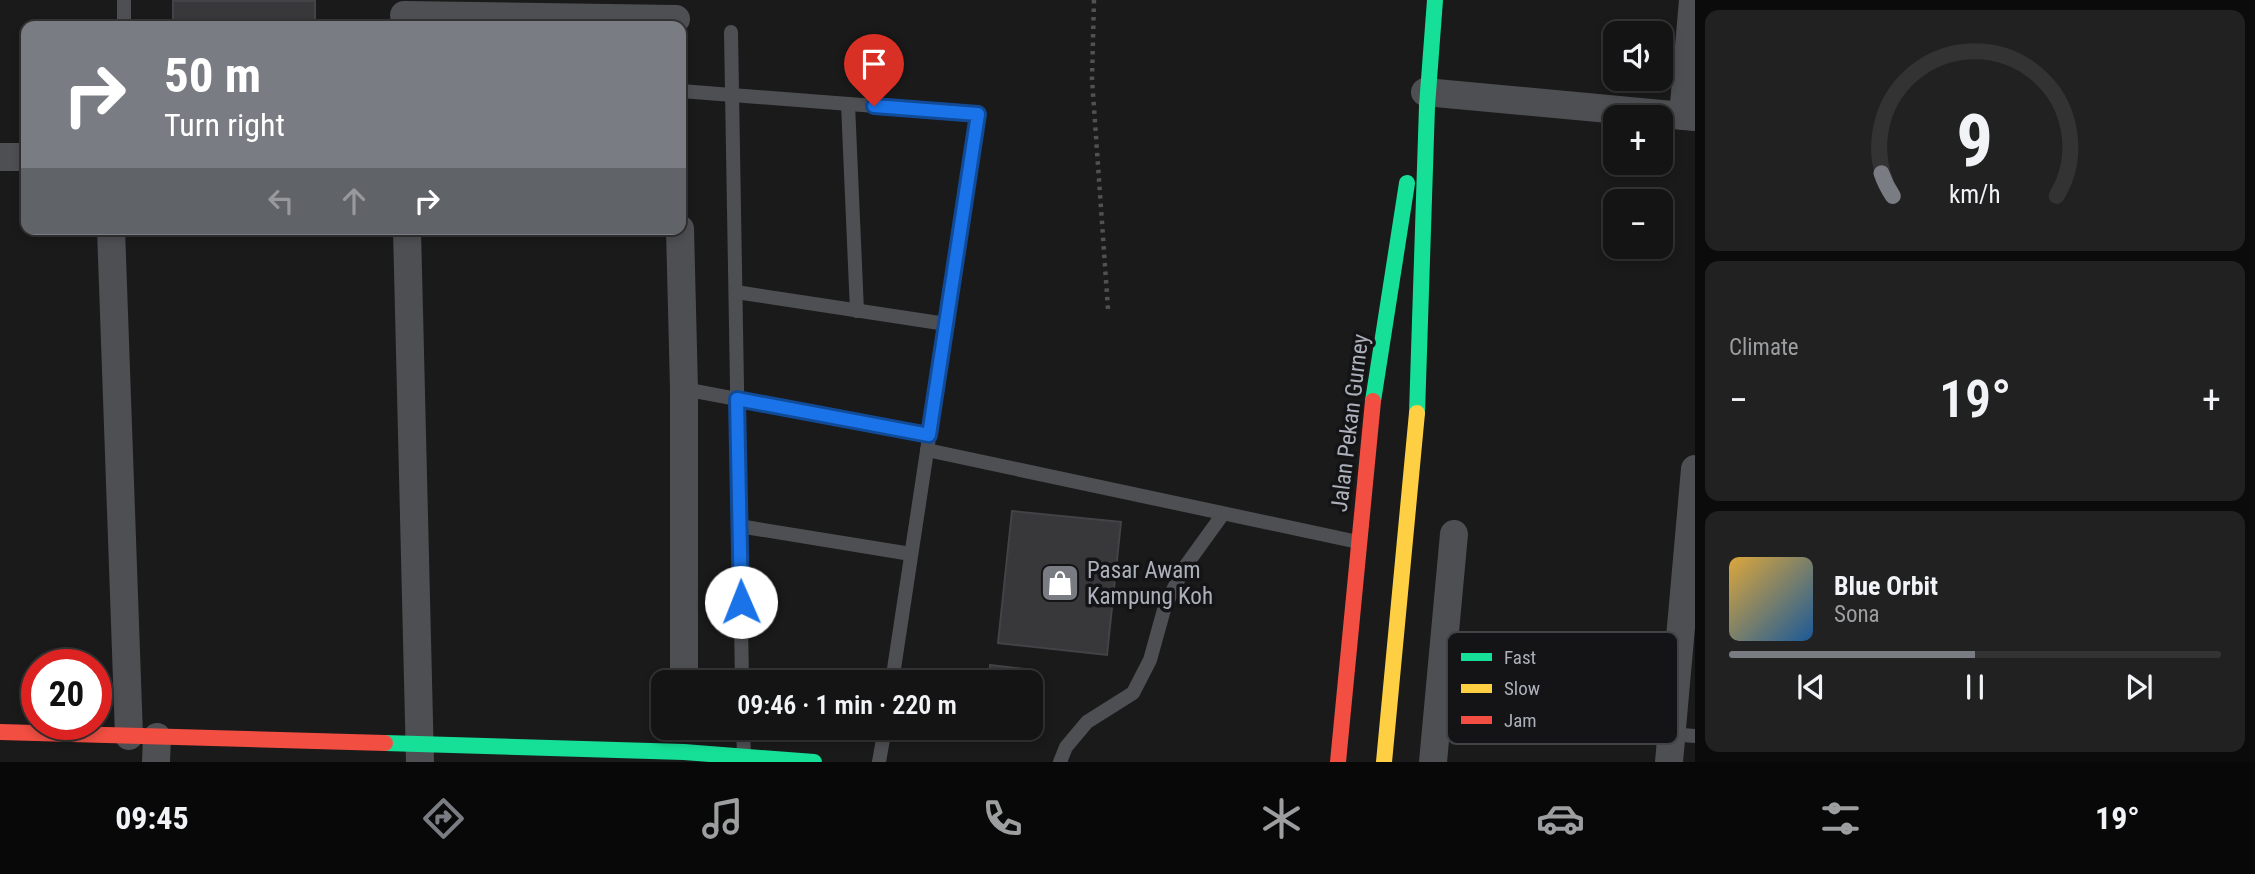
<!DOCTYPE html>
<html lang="en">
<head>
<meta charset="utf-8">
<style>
  body { margin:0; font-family:"Roboto Condensed",sans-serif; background:#212122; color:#f1f3f6; height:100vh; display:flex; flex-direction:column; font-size:26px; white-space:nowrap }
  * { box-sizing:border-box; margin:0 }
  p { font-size:23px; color:#9d9ea0 }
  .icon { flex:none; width:38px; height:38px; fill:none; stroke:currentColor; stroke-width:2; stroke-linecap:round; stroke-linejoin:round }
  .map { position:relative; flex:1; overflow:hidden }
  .drawer { display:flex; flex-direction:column; gap:10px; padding:10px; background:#0b0b0b; width:560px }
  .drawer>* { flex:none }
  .hud { position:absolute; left:21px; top:21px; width:665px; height:214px; border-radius:14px; box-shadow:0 4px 10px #0003,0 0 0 2px #333334; background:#797c82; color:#fff; overflow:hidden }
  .buttons { position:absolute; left:1603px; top:21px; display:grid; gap:14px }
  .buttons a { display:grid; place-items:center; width:70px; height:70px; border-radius:14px; background:#141414; box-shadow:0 4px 10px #0003,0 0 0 2px #333334; font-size:35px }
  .speed { position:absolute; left:21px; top:649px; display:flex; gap:14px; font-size:35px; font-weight:700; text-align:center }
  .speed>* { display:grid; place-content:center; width:91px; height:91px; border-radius:50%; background:#141414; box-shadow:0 4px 10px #0003,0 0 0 2px #333334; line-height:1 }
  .speed .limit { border:10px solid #d22; background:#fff; color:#111 }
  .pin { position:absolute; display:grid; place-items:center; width:60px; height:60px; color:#fff; margin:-72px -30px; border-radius:50% 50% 50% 0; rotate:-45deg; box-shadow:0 0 7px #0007 }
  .pin .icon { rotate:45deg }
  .me { position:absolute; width:77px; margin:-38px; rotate:359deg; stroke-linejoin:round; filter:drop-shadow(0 0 5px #0008) }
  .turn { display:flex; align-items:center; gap:24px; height:147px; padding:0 28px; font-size:32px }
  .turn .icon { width:91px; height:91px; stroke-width:2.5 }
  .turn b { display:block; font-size:49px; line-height:60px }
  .lanes { display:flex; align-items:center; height:66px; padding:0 28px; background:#0003; justify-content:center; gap:35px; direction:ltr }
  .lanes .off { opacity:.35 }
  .big { font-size:52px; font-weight:600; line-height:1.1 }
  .drawer .card { flex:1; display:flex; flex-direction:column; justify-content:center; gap:10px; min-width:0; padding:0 24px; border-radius:14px; background:#212122 }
  .drawer .dial { align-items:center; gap:0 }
  .dial svg { height:182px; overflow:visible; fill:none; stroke:#333334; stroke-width:7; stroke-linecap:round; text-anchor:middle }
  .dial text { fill:#f1f3f6; stroke:none }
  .song { display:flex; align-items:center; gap:21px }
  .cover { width:84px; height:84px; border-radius:10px; background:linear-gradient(135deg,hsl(40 70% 55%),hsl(210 70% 35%)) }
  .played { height:7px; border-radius:4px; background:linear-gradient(90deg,#797c82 50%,#333334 50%) }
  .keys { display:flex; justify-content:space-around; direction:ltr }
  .heat { display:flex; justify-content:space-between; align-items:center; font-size:38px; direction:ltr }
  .trip { position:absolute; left:651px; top:670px; width:392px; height:70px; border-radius:14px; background:#141414; box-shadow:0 4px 10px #0003,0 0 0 2px #333334; font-weight:600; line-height:70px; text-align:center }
  .tabs { display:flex; height:112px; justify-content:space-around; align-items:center; background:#080808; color:#9d9ea0 }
  .tabs .icon { width:49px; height:49px }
  .tabs .on { color:#797c82 }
  .tabs b { font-size:32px; color:#f1f3f6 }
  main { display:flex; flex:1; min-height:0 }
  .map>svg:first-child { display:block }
  .building { fill:#38383a; stroke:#424346; stroke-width:2 }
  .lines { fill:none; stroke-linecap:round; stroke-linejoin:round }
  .path { stroke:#505154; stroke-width:4.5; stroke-dasharray:3.5 5; stroke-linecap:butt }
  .lane { stroke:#4e4f53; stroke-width:14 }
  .street { stroke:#4e4f53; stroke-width:28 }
  .fast { stroke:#16e098; stroke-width:16 }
  .slow { stroke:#ffcf43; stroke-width:16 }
  .jam { stroke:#f24e42; stroke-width:16 }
  .route-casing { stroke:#114b97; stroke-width:18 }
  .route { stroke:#1a73e8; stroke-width:12 }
  .labels { text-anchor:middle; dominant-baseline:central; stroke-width:7; stroke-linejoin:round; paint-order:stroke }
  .street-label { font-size:23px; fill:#acb0ba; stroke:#141416 }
  .poi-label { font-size:23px; fill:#acb0ba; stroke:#141416; text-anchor:start }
  .key { fill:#141416; stroke:#424347; stroke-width:2 }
  .key-label { font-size:19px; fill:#acb0ba }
</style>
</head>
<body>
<main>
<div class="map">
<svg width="1695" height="762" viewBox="0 0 1695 762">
  <rect width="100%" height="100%" fill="#1a1a1a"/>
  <!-- building -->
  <g class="building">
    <rect x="173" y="1" width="142" height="25"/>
    <path d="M1012 511 1121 522 1107 655 998 643Z"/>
    <path d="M990 665 1033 670 1031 690V682H989Z"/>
    <path d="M984 728H1027L1026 735Z"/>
  </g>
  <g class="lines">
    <!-- path -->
    <path class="path" d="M1094 0 1092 79 1108 309"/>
    <!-- lane -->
    <g class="lane">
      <path d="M124 0V26"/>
      <path d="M731 32 742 682"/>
      <path d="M681 91 978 114 892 682"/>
      <path d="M848 104 857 311"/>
      <path d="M736 292 946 324"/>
      <path d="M684 389 929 435"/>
      <path d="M927 450 1358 542"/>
      <path d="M739 526 911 554"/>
      <path d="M742 678 838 682"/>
      <path d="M743 728 744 755"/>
      <path d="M1671 734 1695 736"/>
      <path d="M879 762 885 728"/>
      <path d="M1060 762 1066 747 1087 722 1133 693 1150 660 1165 606 1184 568 1223 514"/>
    </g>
    <!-- street -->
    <g class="street">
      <path d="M404 15 676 19"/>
      <path d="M1425 92 1695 117"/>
      <path d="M1683 116 1693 0"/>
      <path d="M0 157H26"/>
      <path d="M111 229 129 736"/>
      <path d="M407 229 420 762"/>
      <path d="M680 229 684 389V682"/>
      <path d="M156 762 157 737"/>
      <path d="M1433 762 1454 534"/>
      <path d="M1669 762 1695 469"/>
    </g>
    <!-- fast -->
    <g class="fast">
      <path d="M1373 401 1407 183"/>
      <path d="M1417 413 1427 106 1435 0"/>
      <path d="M385 743 684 752 814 762"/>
    </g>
    <!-- slow -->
    <path class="slow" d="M1384 762 1417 413"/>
    <!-- jam -->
    <g class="jam">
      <path d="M0 732 385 743"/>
      <path d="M1338 762 1373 401"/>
    </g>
  </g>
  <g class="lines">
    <!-- route casing -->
    <g class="route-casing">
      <path id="route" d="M741 602 737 399 929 435 978 114 874 106"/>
    </g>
    <!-- route -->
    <use href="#route" class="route"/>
  </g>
  <!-- icons -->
  <defs>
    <g id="shop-square" transform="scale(2.0125)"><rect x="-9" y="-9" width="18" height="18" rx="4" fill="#797c82" stroke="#141416"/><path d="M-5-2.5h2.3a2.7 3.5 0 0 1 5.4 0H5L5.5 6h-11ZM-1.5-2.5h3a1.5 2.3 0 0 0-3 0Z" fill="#fff"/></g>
  </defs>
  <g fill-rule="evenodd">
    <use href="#shop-square" x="1060" y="583"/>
  </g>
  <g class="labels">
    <!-- street labels -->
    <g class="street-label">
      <text transform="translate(1350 423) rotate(-83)">Jalan Pekan Gurney</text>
    </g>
    <!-- poi labels -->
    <g class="poi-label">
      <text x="1087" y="570">Pasar Awam<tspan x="1087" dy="26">Kampung Koh</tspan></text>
    </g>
  </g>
  <!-- legend -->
  <rect x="1447" y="632" width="231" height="112" rx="10" class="key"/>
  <rect x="1461" y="653" width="31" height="8" fill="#16e098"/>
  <rect x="1461" y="684" width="31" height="9" fill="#ffcf43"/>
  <rect x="1461" y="716" width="31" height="8" fill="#f24e42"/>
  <g class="key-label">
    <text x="1504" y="664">Fast</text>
    <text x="1504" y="695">Slow</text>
    <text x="1504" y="727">Jam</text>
  </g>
</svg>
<div class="buttons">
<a><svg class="icon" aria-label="sound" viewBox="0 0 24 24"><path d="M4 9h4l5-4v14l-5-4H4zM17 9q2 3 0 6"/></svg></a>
<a>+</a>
<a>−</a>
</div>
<div class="speed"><div class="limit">20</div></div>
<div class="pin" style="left:874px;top:106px;background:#d93025"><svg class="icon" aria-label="arrive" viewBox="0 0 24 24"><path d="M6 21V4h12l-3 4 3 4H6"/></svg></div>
<svg class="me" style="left:741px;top:602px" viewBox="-20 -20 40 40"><circle r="19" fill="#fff"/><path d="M0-13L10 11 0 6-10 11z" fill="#1a73e8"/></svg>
<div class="trip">09:46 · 1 min · 220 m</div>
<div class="hud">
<div class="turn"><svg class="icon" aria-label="right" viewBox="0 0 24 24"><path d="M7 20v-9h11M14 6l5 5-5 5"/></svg><div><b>50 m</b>Turn right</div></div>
<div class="lanes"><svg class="icon off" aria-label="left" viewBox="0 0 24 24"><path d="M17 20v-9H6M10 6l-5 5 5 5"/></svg><svg class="icon off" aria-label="ahead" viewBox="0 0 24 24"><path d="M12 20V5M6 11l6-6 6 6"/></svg><svg class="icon" aria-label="right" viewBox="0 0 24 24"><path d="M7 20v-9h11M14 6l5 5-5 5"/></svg></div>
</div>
</div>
<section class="drawer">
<div class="card dial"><svg viewBox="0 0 100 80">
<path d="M14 69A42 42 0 1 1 86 69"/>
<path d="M14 69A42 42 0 0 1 9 59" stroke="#797c82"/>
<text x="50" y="56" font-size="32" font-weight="700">9</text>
<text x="50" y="72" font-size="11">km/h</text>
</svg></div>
<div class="card"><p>Climate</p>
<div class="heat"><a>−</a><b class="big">19°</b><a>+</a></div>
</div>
<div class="card">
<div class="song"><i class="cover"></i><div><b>Blue Orbit</b><p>Sona</p></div></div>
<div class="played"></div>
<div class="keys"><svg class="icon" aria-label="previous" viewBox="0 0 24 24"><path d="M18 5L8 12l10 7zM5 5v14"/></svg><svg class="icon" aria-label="pause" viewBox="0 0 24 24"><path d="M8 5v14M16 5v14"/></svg><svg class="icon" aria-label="next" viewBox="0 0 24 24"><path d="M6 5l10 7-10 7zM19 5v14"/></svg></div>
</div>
</section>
</main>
<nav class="tabs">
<b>09:45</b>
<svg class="icon on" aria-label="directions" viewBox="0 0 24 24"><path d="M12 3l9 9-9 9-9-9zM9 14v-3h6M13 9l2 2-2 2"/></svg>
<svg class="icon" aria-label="music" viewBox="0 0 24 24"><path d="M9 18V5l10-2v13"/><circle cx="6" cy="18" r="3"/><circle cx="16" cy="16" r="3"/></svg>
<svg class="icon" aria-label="phone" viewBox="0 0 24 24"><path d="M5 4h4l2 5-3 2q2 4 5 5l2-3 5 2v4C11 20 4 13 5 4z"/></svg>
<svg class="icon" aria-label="climate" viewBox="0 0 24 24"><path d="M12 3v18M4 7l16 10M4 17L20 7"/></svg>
<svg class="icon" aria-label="car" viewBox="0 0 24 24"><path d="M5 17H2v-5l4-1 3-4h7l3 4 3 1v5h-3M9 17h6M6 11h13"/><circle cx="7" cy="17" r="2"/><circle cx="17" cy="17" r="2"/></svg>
<svg class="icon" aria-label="filters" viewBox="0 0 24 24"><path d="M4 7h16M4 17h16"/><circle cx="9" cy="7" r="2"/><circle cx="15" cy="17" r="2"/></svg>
<b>19°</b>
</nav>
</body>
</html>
